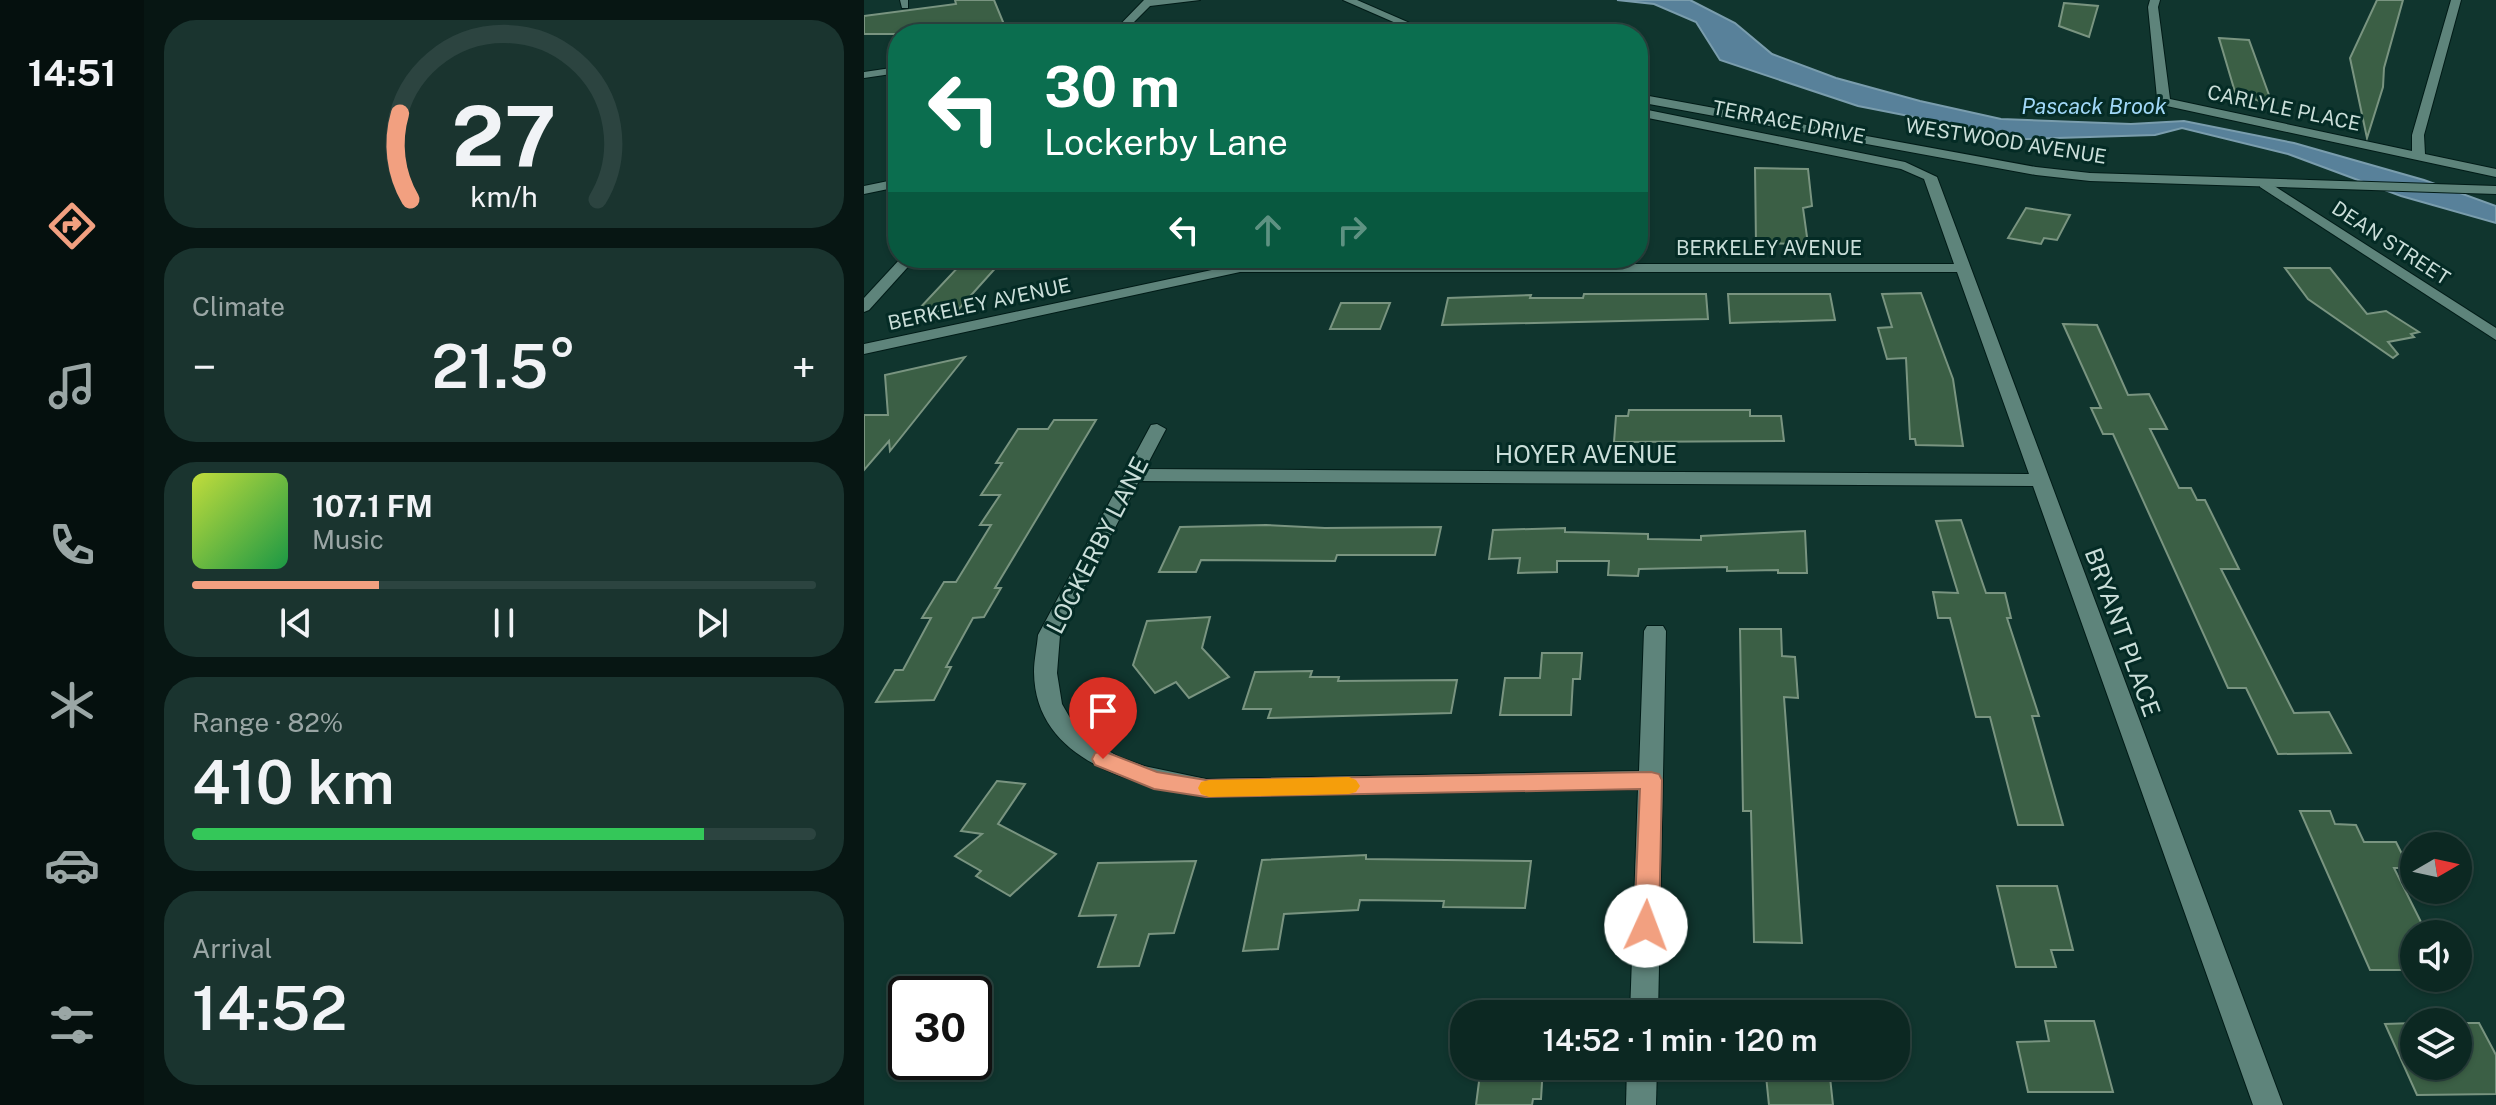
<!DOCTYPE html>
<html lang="en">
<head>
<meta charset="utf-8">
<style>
  body { margin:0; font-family:"Public Sans",sans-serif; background:#1a342f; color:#f1f3f6; height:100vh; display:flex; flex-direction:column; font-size:30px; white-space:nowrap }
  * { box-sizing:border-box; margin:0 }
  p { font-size:26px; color:#9aa6a5 }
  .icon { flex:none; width:44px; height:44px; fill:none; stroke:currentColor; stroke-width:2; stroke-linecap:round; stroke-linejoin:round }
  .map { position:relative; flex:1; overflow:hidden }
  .details { display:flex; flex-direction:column; gap:20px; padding:20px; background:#071613; width:720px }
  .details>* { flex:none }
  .hud { position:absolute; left:24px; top:24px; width:760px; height:244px; border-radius:32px; box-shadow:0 2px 6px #0004,0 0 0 2px #2c4440; background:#0b6e4f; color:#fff; overflow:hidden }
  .needle { width:52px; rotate:81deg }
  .tools { position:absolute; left:1536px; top:832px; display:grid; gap:16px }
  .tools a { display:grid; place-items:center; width:72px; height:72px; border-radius:50%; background:#0c2822; box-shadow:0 2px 6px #0004,0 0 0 2px #2c4440; font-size:40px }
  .speed { position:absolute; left:24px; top:976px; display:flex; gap:16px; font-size:40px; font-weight:700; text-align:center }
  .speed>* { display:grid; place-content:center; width:104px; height:104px; border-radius:50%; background:#0c2822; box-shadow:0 2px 6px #0004,0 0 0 2px #2c4440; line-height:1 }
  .speed .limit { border:4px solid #111; border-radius:12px; background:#fff; color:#111 }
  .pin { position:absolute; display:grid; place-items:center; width:68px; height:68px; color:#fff; margin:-82px -34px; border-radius:50% 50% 50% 0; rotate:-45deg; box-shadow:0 0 8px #0007 }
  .pin .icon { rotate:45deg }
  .me { position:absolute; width:88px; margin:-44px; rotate:2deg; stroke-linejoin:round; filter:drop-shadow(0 0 6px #0008) }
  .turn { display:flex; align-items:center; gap:28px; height:168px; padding:0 24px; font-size:36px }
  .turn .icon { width:104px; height:104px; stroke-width:2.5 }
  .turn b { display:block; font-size:56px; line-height:68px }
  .lanes { display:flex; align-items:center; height:76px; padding:0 24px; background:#0003; justify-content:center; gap:40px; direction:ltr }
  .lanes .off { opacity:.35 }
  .big { font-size:60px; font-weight:600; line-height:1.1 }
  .details .tile { flex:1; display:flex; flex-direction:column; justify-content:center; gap:12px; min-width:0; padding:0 28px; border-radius:32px; background:#1a342f }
  .details .dial { align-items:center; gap:0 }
  .dial svg { height:208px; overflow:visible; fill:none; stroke:#2c4440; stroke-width:7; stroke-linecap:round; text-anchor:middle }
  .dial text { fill:#f1f3f6; stroke:none }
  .song { display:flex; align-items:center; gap:24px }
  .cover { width:96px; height:96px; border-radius:12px; background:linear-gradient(135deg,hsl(70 70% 55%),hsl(140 70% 35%)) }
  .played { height:8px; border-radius:4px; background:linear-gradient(90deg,#f2a080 30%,#2c4440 30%) }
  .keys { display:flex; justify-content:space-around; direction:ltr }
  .heat { display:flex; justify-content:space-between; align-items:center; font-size:44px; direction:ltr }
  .charge { height:12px; border-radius:6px; background:linear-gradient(90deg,#34c759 82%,#2c4440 0) }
  .trip { position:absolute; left:586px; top:1000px; width:460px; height:80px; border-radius:32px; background:#0c2822; box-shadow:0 2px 6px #0004,0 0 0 2px #2c4440; font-weight:600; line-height:80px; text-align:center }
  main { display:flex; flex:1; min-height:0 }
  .tab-bar { display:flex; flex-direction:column; width:144px; justify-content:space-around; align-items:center; background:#05100e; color:#9aa6a5 }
  .tab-bar .icon { width:56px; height:56px }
  .tab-bar .on { color:#f2a080 }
  .tab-bar b { font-size:36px; color:#f1f3f6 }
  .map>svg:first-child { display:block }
  .water { fill:#58819a; stroke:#7a9dad; stroke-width:2 }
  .building { fill:#3b5f45; stroke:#799480; stroke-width:2 }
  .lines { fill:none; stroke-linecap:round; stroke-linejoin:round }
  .lane-casing { stroke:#011b17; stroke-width:2 }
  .street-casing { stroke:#011b17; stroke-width:2 }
  .secondary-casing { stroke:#011b17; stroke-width:2 }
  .lane { fill:#5e847b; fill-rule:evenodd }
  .street { fill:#5e847b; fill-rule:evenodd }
  .secondary { fill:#5e847b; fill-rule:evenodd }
  .route { fill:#f2a080; stroke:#9d6853; stroke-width:2 }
  .slow { fill:#f59e0b }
  .labels { text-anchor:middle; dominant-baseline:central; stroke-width:6; stroke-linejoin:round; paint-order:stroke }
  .far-street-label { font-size:20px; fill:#caded9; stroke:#042b25 }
  .far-water-label { font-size:22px; font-style:italic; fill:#a1d8f8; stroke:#042b25 }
  .street-label { font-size:24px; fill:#caded9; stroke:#042b25 }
</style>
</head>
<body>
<main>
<nav class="tab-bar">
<b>14:51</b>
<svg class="icon on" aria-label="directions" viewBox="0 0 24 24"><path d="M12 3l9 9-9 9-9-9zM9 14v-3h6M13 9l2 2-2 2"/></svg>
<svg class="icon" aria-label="music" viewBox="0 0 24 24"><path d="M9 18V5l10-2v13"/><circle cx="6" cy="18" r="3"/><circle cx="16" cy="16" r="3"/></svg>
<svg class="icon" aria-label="phone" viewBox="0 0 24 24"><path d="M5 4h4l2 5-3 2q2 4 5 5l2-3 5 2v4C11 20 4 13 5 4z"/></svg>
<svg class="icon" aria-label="climate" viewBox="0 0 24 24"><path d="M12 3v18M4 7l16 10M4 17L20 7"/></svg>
<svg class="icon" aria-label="car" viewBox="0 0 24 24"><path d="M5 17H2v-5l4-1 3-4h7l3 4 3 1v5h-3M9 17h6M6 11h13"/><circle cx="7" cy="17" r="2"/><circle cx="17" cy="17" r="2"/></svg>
<svg class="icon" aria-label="filters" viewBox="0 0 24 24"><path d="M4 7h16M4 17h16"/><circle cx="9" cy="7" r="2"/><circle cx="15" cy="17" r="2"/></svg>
</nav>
<section class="details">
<div class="tile dial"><svg viewBox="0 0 100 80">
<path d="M14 69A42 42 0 1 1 86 69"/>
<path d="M14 69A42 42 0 0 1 10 36" stroke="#f2a080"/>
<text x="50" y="56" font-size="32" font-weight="700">27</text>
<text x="50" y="72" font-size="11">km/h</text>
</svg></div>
<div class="tile"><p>Climate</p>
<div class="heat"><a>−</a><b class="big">21.5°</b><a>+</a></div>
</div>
<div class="tile">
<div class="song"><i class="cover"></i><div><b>107.1 FM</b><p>Music</p></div></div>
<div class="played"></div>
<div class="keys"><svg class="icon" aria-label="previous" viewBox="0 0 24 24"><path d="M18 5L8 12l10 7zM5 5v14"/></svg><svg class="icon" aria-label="pause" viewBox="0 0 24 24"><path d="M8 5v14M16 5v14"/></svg><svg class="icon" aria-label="next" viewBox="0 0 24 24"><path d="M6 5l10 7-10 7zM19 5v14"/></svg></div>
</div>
<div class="tile"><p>Range · 82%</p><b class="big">410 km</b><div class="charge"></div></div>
<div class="tile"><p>Arrival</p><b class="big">14:52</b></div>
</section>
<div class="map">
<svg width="1632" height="1105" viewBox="0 0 1632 1105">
  <rect width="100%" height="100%" fill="#10352e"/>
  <!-- water -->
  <path class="water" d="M753 0H826L871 23 908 54 972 78 1056 101 1137 119 1267 124 1320 121 1430 143 1560 180 1632 206V223L1537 196 1424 154 1318 128 1291 135 1162 139 994 106 856 60 832 22 790 4Z"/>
  <!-- building -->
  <g class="building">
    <path d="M91 0H130L144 34H0V16L92 4Z"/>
    <path d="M1513 0H1539L1520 68 1519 87 1503 138 1486 58Z"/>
    <path d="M1200 3 1234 6 1225 37 1195 26Z"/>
    <path d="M1355 38 1385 40 1409 106 1371 92Z"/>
    <path d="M891 168 944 169 948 206 939 208 944 244 892 243Z"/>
    <path d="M1162 208 1206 215 1193 240 1180 238 1177 244 1144 238Z"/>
    <path d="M98 263H136L93 311H53Z"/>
    <path d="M1421 268H1466L1503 314 1522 311 1555 332 1547 334 1550 337 1524 342 1534 354 1529 358 1444 299Z"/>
    <path d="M1057 293 1089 379 1099 446 1052 445 1051 439H1046L1042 358 1023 359 1014 328 1028 327 1018 294Z"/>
    <path d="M720 294H842L844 319 578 325 584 298 667 295 666 298H719Z"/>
    <path d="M864 294H966L971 320 866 323Z"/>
    <path d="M477 303H526L516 329H466Z"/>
    <path d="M1199 324 1233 325 1264 395 1285 394 1303 429H1286L1315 488H1327L1333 500H1341L1375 569H1357L1430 713 1465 712 1487 753 1414 754 1382 688H1364L1249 434H1239L1227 408H1237Z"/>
    <path d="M101 357 26 451 25 441 0 470V415H24L21 375Z"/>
    <path d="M765 410H886V416H917L920 441 750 442 752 416H764Z"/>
    <path d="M190 420H232L131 588H137L120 617 109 618 82 667H87L70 700 12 702 31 670H39L67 618H58L80 582H92L127 525H116L136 495H117L138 463H132L154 429H184Z"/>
    <path d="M1097 520 1122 593H1141L1147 618H1143L1175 716H1168L1199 825H1154L1126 717H1112L1086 618H1074L1069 592 1094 593 1072 521Z"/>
    <path d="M402 525 461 528 577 527 571 555H473L471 561 337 560 332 572H295L316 527Z"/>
    <path d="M701 528V532L784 534V539L837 540V536L941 531 943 573H914V570L863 571V567L775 569 774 576 744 575 745 561H693V572L654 573 656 558 625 559 629 530Z"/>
    <path d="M346 617 338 648 365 677 325 698 312 682 291 693 269 665 283 621Z"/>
    <path d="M876 629H917L918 656 931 657 934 698 920 697 938 943 890 942 887 811H879Z"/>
    <path d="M678 653H718L716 679H709L707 715H636L641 678H676Z"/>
    <path d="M448 671 446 677H475L474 681 593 680 587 713 404 718 407 709H379L391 672Z"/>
    <path d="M133 781 161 784 134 824 192 854 146 896 112 876 117 871 91 856 118 834 97 831Z"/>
    <path d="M1436 811H1466L1471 824 1492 825 1500 842H1532L1545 868H1530L1563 934H1550V970H1506Z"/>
    <path d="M502 855V859L667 861 661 908 579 907 580 901 496 900 494 910 420 914 414 949 379 951 398 860Z"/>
    <path d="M332 861 310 933 285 934 275 966 234 967 252 915 215 916 234 863Z"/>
    <path d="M1133 886H1193L1209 950H1187L1192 967H1152Z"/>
    <path d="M1181 1021H1230L1249 1092H1164L1153 1042 1185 1041Z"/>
    <path d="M1550 1023V1066H1594V1023H1615L1632 1055V1094L1553 1095 1521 1024Z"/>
    <path d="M617 1066H679L677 1099H669L668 1105H612Z"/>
    <path d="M901 1066 965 1068 969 1105H905Z"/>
  </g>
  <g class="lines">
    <!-- lane casing -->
    <g class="lane-casing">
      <path id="lane" d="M36 0H44V8H38Z"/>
    </g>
    <!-- street casing -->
    <g class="street-casing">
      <g id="street">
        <path d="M1286 0H1296L1294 7 1306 99 1548 151V135L1587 0H1597L1560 135 1561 154 1632 169V177L1298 105 1293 98 1284 7Z"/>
        <path d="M533 20 542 22 537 34H527Z"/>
        <path d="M34 67V73L0 78V72Z"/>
        <path d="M774 108 1041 162 1073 177 1419 1105H1389L1169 486 275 481 196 635 193 673 198 704 209 723 229 742 255 757 280 766 342 779 775 771 780 631 783 626H799L802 631 794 1014H766L774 789 342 797C271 785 171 762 170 672 170 660 173 647 174 635L287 425 293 424 302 429 281 469 1165 474 1093 272H376L0 354V344L376 264H1090L1060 179 1037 169 774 116Z"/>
        <path d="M34 179V187L0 194V186Z"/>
        <path d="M1401 180 1632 328V340L1396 187V181Z"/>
        <path d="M763 1066H793L792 1105H762Z"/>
      </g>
    </g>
    <!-- secondary casing -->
    <g class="secondary-casing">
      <g id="secondary">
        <path d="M280 0H336L286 6 258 34H247Z"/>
        <path d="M479 0H493L571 34H557Z"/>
        <path d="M774 94 1172 167 1226 173 1632 186V194L1226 181 1172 175 774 102Z"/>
        <path d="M37 258H52L5 310 0 312V298Z"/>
      </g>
    </g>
    <!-- lane -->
    <use href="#lane" class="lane"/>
    <!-- street -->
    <use href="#street" class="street"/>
    <!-- secondary -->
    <use href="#secondary" class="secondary"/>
  </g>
  <!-- route -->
  <path class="route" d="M239 751 293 772 342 780 787 772 795 774 798 780 795 926 791 934 782 937 774 934 770 926 776 789 342 797 290 789 231 765 228 759 231 753Z"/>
  <!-- slow -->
  <path class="slow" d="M485 777 492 780 496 786 492 792 485 794 345 797 337 794 334 788 337 782 345 780Z"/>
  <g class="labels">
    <!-- far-street labels -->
    <g class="far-street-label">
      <text transform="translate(1420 108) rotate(12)">CARLYLE PLACE</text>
      <text transform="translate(925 122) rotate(11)">TERRACE DRIVE</text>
      <text transform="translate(1142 141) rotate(9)">WESTWOOD AVENUE</text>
      <text transform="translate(1527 243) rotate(33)">DEAN STREET</text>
      <text x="905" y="248">BERKELEY AVENUE</text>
      <text transform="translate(115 304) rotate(-12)">BERKELEY AVENUE</text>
    </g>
    <!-- far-water labels -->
    <g class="far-water-label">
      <text x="1230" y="106">Pascack Brook</text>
    </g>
    <!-- street labels -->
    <g class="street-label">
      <text x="722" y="454">HOYER AVENUE</text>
      <text transform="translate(233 545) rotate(-63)">LOCKERBY LANE</text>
      <text transform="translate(1259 632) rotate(70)">BRYANT PLACE</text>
    </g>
  </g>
</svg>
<div class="tools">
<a><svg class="needle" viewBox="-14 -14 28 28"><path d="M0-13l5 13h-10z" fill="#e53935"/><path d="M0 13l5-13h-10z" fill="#9aa6a5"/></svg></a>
<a><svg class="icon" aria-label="sound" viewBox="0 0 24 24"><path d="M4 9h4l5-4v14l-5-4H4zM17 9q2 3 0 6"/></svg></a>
<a><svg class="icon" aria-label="layers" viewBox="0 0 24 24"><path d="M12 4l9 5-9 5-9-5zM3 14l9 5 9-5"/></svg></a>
</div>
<div class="speed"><div class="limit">30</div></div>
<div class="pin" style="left:239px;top:759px;background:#d93025"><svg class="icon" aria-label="arrive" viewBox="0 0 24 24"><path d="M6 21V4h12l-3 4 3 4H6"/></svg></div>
<svg class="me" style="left:782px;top:926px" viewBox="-20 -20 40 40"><circle r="19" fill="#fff"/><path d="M0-13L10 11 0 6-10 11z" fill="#f2a080"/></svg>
<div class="trip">14:52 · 1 min · 120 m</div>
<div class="hud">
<div class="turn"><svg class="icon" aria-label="left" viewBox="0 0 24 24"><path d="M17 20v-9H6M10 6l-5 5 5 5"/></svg><div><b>30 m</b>Lockerby Lane</div></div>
<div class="lanes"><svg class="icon" aria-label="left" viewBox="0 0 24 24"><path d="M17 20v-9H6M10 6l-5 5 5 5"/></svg><svg class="icon off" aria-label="ahead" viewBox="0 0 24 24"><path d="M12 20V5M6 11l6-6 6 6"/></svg><svg class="icon off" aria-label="right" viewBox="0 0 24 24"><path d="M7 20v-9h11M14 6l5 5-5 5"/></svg></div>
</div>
</div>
</main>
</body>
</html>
